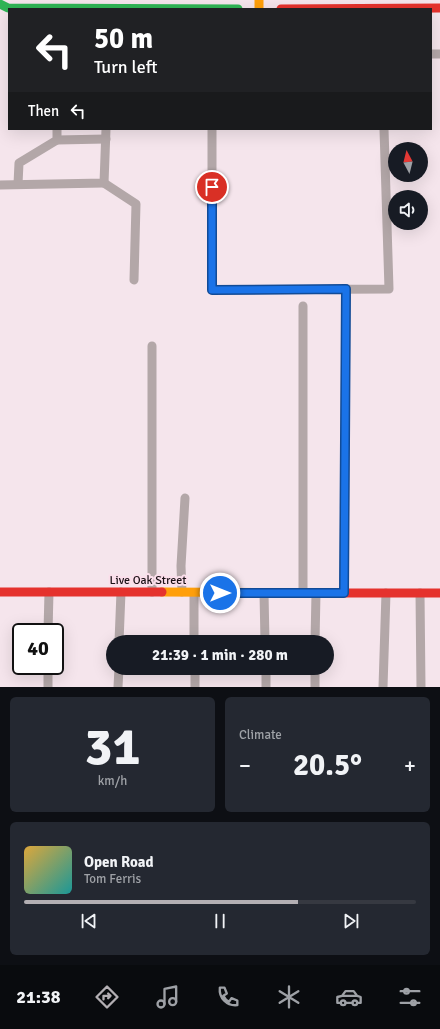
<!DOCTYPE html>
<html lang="en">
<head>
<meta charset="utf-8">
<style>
  body { margin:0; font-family:Signika,sans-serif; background:#242831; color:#f1f3f6; height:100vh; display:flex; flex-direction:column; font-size:15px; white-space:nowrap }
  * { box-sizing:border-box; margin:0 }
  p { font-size:13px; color:#9ea1a6 }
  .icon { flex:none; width:22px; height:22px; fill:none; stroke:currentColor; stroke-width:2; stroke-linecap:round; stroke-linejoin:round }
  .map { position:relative; height:687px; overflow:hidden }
  .side { display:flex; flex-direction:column; gap:10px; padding:10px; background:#0d0f14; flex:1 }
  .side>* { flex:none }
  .hud { position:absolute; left:8px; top:8px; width:424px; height:122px; border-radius:0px; box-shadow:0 4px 16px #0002; background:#202124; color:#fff; overflow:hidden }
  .needle { width:26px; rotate:353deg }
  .controls { position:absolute; left:388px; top:142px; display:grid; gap:8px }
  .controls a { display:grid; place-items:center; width:40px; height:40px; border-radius:50%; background:#171b24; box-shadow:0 4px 16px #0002; font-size:20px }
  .speed { position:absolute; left:12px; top:623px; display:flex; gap:8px; font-size:20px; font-weight:700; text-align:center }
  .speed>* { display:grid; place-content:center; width:52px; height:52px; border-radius:50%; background:#171b24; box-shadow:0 4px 16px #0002; line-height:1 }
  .speed .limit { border:2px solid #111; border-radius:6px; background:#fff; color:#111 }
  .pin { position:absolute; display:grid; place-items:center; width:34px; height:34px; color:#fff; margin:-17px; border:2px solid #fff; border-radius:50%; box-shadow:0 1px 4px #0007 }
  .me { position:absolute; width:44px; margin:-22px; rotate:90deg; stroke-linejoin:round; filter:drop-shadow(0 0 3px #0008) }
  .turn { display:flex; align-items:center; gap:14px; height:84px; padding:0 20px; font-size:18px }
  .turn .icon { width:52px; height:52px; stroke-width:2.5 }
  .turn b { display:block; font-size:28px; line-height:34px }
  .then { display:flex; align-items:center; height:38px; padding:0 20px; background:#0003; gap:8px; font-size:15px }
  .big { font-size:30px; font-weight:800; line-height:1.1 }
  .side .card { flex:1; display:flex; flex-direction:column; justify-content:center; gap:6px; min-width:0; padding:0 14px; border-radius:6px; background:#242831 }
  .side .dial { align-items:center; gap:0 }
  .dial b { font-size:52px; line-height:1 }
  .song { display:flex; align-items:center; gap:12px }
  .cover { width:48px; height:48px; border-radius:6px; background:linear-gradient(135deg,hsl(40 70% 55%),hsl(180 70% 35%)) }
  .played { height:4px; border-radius:2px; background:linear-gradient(90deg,#b3afb3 70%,#363941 70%) }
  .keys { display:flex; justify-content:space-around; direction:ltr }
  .heat { display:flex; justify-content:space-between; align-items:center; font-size:22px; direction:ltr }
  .side .tiles { flex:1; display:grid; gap:10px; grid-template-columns:1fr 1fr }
  .card:last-child { grid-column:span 2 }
  .trip { position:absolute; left:106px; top:635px; width:228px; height:40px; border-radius:20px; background:#171b24; box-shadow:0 4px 16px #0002; font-weight:800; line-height:40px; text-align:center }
  .menu { display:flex; height:64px; justify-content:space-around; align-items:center; background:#090b0e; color:#9ea1a6 }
  .menu .icon { width:28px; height:28px }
  .menu .on { color:#b3afb3 }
  .menu b { font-size:18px; color:#f1f3f6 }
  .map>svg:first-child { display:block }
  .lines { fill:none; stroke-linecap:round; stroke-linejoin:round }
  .lane { stroke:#b3a7a8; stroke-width:9 }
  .fast { stroke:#30b455; stroke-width:9 }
  .slow { stroke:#ff9f0a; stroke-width:9 }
  .jam { stroke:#e5322d; stroke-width:9 }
  .route-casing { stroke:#114b97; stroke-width:10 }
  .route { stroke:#1a73e8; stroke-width:7 }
  .labels { text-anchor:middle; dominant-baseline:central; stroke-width:4; stroke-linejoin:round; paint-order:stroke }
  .street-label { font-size:12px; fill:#1b1116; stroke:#fbdfeb }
</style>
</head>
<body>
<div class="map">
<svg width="440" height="687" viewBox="0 0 440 687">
  <rect width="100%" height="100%" fill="#f5e5ec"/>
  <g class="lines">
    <!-- lane -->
    <g class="lane">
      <path d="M431 54H440"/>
      <path d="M212 129V290L389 289 384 129"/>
      <path d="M57 140 106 139"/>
      <path d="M104 183 136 204 134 280"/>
      <path d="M18 184 19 163 57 140V129"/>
      <path d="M0 185 104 183 106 129"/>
      <path d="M152 592V346"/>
      <path d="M182 592 181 566 185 498"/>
      <path d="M194 593V642"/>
      <path d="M264 593 265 642"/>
      <path d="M303 593V306"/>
      <path d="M344 593 346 289"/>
      <path d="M420 593 421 687"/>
      <path d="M48 632 49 592"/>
      <path d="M119 642 121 592"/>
      <path d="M315 642 316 593"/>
      <path d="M195 668V687"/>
      <path d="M266 668V687"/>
      <path d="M48 687V666"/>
      <path d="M118 687 119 668"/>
      <path d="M315 687V668"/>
      <path d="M383 687 386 593"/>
    </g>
    <!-- fast -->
    <path class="fast" d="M0 4 8 8 238 9"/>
    <!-- slow -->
    <g class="slow">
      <path d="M259 0V9"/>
      <path d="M162 592 340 593"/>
    </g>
    <!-- jam -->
    <g class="jam">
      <path d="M281 9 440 8"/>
      <path d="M0 592H162"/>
      <path d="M340 593H440"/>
    </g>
  </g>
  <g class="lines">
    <!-- route casing -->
    <g class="route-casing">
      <path id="route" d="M212 187V290L346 289 344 593H220"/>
    </g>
    <!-- route -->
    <use href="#route" class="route"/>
  </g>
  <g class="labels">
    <!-- street labels -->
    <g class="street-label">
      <text x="148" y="580">Live Oak Street</text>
    </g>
  </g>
</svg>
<div class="controls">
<a><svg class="needle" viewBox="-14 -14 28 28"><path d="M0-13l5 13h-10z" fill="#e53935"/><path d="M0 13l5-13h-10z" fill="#9ea1a6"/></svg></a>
<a><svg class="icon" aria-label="sound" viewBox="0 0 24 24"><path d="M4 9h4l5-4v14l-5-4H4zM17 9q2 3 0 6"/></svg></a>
</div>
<div class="speed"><div class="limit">40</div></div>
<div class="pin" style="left:212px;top:187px;background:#d93025"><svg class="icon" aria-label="arrive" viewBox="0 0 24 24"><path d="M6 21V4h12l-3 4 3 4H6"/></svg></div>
<svg class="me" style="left:220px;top:593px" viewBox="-20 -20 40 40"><circle r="17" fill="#1a73e8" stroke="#fff" stroke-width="3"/><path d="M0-11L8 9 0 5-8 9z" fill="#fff"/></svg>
<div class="trip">21:39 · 1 min · 280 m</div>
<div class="hud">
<div class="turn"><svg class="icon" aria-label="left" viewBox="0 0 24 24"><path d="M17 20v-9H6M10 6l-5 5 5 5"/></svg><div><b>50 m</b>Turn left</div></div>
<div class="then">Then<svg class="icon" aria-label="left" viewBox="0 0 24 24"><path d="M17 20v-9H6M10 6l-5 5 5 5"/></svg></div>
</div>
</div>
<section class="side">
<div class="tiles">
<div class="card dial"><b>31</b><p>km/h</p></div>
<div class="card"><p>Climate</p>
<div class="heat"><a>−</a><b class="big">20.5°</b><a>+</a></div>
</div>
<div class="card">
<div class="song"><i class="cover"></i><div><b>Open Road</b><p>Tom Ferris</p></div></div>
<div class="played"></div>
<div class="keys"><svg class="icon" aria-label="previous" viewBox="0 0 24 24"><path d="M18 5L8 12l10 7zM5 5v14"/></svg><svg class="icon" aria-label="pause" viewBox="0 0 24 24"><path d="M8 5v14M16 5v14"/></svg><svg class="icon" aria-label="next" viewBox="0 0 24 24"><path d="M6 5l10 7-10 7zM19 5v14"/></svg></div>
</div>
</div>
</section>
<nav class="menu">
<b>21:38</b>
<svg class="icon on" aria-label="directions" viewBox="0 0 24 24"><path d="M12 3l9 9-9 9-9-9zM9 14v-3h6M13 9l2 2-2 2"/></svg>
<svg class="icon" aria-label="music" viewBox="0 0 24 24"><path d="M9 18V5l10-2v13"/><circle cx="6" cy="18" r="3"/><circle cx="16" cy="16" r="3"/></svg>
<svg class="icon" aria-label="phone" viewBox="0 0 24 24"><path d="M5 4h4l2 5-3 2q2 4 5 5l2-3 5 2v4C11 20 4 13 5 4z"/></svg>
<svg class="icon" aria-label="climate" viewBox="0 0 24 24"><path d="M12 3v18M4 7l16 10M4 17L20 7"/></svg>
<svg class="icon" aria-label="car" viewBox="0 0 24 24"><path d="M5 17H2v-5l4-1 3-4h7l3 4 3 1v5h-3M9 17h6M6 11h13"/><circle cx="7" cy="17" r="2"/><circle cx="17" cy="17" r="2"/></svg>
<svg class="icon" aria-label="filters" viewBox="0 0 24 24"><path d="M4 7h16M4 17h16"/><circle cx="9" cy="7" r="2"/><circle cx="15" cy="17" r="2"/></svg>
</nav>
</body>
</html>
